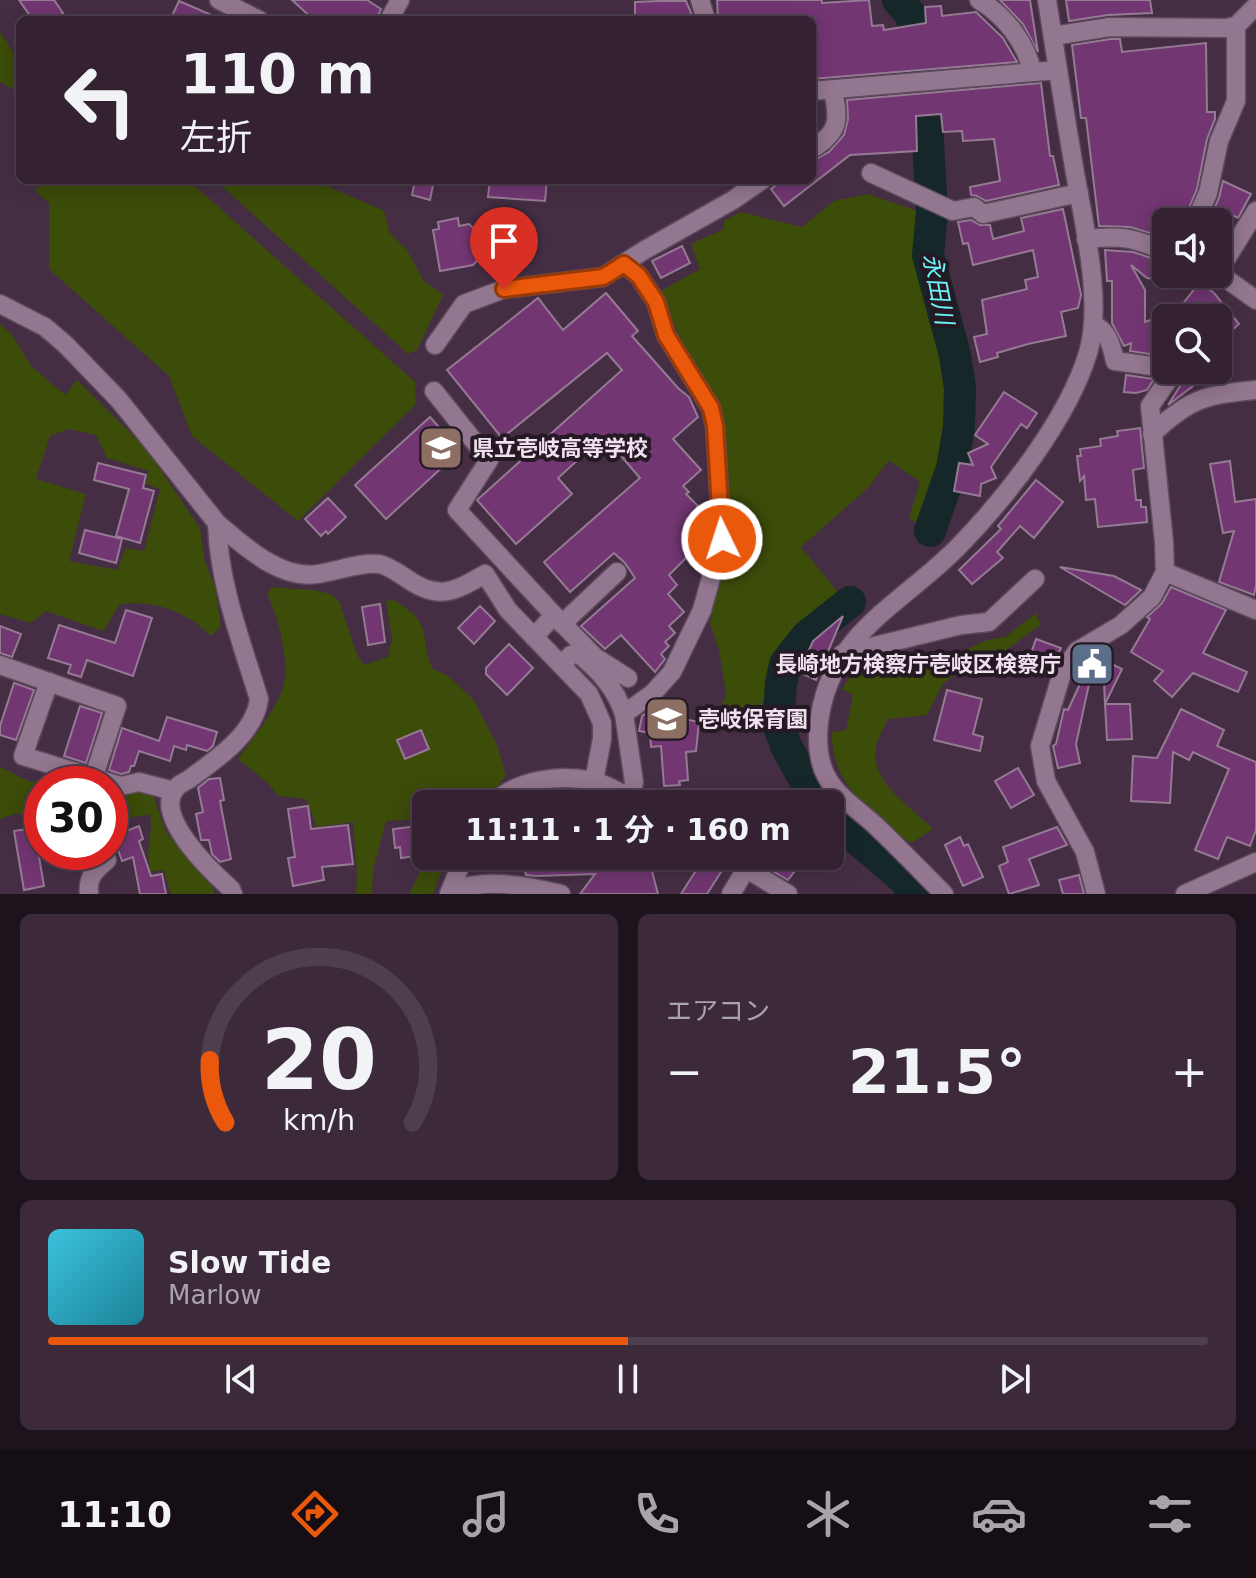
<!DOCTYPE html>
<html lang="ja">
<head>
<meta charset="utf-8">
<style>
  body { margin:0; font-family:"DejaVu Sans","Noto Sans JP",sans-serif; background:#3c2a3b; color:#f1f3f6; height:100vh; display:flex; flex-direction:column; font-size:30px; white-space:nowrap }
  * { box-sizing:border-box; margin:0 }
  p { font-size:26px; color:#a9a4ac }
  .icon { flex:none; width:44px; height:44px; fill:none; stroke:currentColor; stroke-width:2; stroke-linecap:round; stroke-linejoin:round }
  .map { position:relative; height:894px; overflow:hidden }
  .panel { display:flex; flex-direction:column; gap:20px; padding:20px; background:#1d131c; flex:1 }
  .panel>* { flex:none }
  .guide { position:absolute; left:16px; top:16px; width:800px; height:168px; border-radius:12px; box-shadow:0 4px 20px #0003,0 0 0 2px #4e3f4e; background:#342233; color:#f1f3f6; overflow:hidden }
  .buttons { position:absolute; left:1152px; top:208px; display:grid; gap:16px }
  .buttons a { display:grid; place-items:center; width:80px; height:80px; border-radius:12px; background:#342233; box-shadow:0 4px 20px #0003,0 0 0 2px #4e3f4e; font-size:40px }
  .speed { position:absolute; left:24px; top:766px; display:flex; gap:16px; font-size:40px; font-weight:700; text-align:center }
  .speed>* { display:grid; place-content:center; width:104px; height:104px; border-radius:50%; background:#342233; box-shadow:0 4px 20px #0003,0 0 0 2px #4e3f4e; line-height:1 }
  .speed .limit { border:12px solid #d22; background:#fff; color:#111 }
  .pin { position:absolute; display:grid; place-items:center; width:68px; height:68px; color:#fff; margin:-82px -34px; border-radius:50% 50% 50% 0; rotate:-45deg; box-shadow:0 0 8px #0007 }
  .pin .icon { rotate:45deg }
  .me { position:absolute; width:88px; margin:-44px; rotate:356deg; stroke-linejoin:round; filter:drop-shadow(0 0 6px #0008) }
  .turn { display:flex; align-items:center; gap:28px; height:168px; padding:0 32px; font-size:36px }
  .turn .icon { width:104px; height:104px; stroke-width:2.5 }
  .turn b { display:block; font-size:56px; line-height:68px }
  .big { font-size:60px; font-weight:700; line-height:1.1 }
  .panel .card { flex:1; display:flex; flex-direction:column; justify-content:center; gap:12px; min-width:0; padding:0 28px; border-radius:12px; background:#3c2a3b }
  .panel .dial { align-items:center; gap:0 }
  .dial svg { height:208px; overflow:visible; fill:none; stroke:#4e3f4e; stroke-width:7; stroke-linecap:round; text-anchor:middle }
  .dial text { fill:#f1f3f6; stroke:none }
  .song { display:flex; align-items:center; gap:24px }
  .cover { width:96px; height:96px; border-radius:12px; background:linear-gradient(135deg,hsl(190 70% 55%),hsl(190 70% 35%)) }
  .played { height:8px; border-radius:4px; background:linear-gradient(90deg,#ea580c 50%,#4e3f4e 50%) }
  .keys { display:flex; justify-content:space-around; direction:ltr }
  .heat { display:flex; justify-content:space-between; align-items:center; font-size:44px; direction:ltr }
  .panel .tiles { flex:1; display:grid; gap:20px; grid-template-columns:1fr 1fr }
  .card:last-child { grid-column:span 2 }
  .trip { position:absolute; left:412px; top:790px; width:432px; height:80px; border-radius:12px; background:#342233; box-shadow:0 4px 20px #0003,0 0 0 2px #4e3f4e; font-weight:700; line-height:80px; text-align:center }
  .tab-bar { display:flex; height:128px; justify-content:space-around; align-items:center; background:#150e14; color:#a9a4ac }
  .tab-bar .icon { width:56px; height:56px }
  .tab-bar .on { color:#ea580c }
  .tab-bar b { font-size:36px; color:#f1f3f6 }
  .map>svg:first-child { display:block }
  .green { fill:#3c4c09; fill-rule:evenodd }
  .lines { fill:none; stroke-linecap:round; stroke-linejoin:round }
  .river { stroke:#152728; stroke-width:32 }
  .building { fill:#723672; stroke:#957a94; stroke-width:2 }
  .minor-casing { stroke:#5e4a5d; stroke-width:21 }
  .minor { stroke:#937790; stroke-width:18 }
  .route-casing { stroke:#983908; stroke-width:20 }
  .route { stroke:#ea580c; stroke-width:14 }
  .labels { text-anchor:middle; dominant-baseline:central; stroke-width:8; stroke-linejoin:round; paint-order:stroke }
  .poi-label { font-size:22px; font-weight:bold; fill:#f1e1ef; stroke:#251a24; text-anchor:start }
  .water-label { font-size:24px; font-style:italic; fill:#6df5fb; stroke:#251a24 }
</style>
</head>
<body>
<div class="map">
<svg width="1256" height="894" viewBox="0 0 1256 894">
  <rect width="100%" height="100%" fill="#452e44"/>
  <!-- green -->
  <g class="green">
    <path d="M0 32 20 62V93L0 82Z"/>
    <path d="M44 180H188L415 382 416 404 298 521 192 436 169 376 49 269V203L35 191Z"/>
    <path d="M215 180H313L384 211 389 232 407 250 424 281 443 295 417 350 408 354Z"/>
    <path d="M868 194 920 212 930 298 948 354 954 386V426L940 488 916 523 909 517 920 482 889 460 868 488 801 547 842 597 782 653 761 706 718 714 726 694 719 650 710 624 724 558 738 537 729 536 723 416 697 365 685 350 661 291 700 269 691 244 724 229V221L740 212 802 227 834 201Z"/>
    <path d="M0 324 12 335 31 366 65 395 77 380 145 447 200 528 205 562 215 587 221 626 211 636C186 611 155 600 120 604L103 631 46 611 31 623 0 614ZM68 429 96 435 107 458 149 471 146 484 160 489 144 551 126 548 117 570 69 561 86 494 36 479 50 436Z"/>
    <path d="M278 587C297 591 326 586 339 601L357 655 364 665 388 657 392 639 386 601 394 600C435 626 418 630 432 668L449 677 473 699 497 745 506 775 498 787 467 800 465 804H426V819L386 821 373 870 372 894H356L357 871 353 822 317 827 306 799 278 796 268 783 238 759C253 738 272 715 282 691 292 668 278 615 267 594L271 588Z"/>
    <path d="M1036 613 1040 625 1006 650 959 671 942 685 927 715 888 719C885 726 880 734 877 742 866 781 910 805 933 829L912 843C894 835 854 797 844 780 836 765 831 748 832 732L846 730 853 695 842 689 864 655 922 651 939 662 985 641 1007 636Z"/>
    <path d="M0 767 28 781 59 784H42V815L14 814 0 819Z"/>
    <path d="M133 790 146 791 153 795 166 832 211 883 215 894H171L164 870 151 872C144 848 154 836 150 815 135 815 124 822 110 819V794L119 796Z"/>
    <path d="M428 856H447L433 894H409Z"/>
  </g>
  <g class="lines">
    <!-- river -->
    <g class="river">
      <path d="M898 0 911 15 925 90 932 212 928 255 955 355 960 388 959 427 952 468 930 531"/>
      <path d="M818 804 786 746 778 724 781 684 785 664 807 636 850 602"/>
      <path d="M830 816 904 879 913 894"/>
    </g>
  </g>
  <!-- building -->
  <g class="building">
    <path d="M19 0H54L63 13 54 20H33Z"/>
    <path d="M292 0H367L381 9 376 20H314Z"/>
    <path d="M717 0H822V3L869 0 872 26 883 25 884 30 926 23 925 7 941 6 942 16 976 12 1003 38 1017 62 812 79V20H718Z"/>
    <path d="M1000 0H1030L1038 52 1023 24Z"/>
    <path d="M1066 0H1150L1152 13 1108 15 1069 21Z"/>
    <path d="M179 1 223 20H170Z"/>
    <path d="M659 1H686L692 15 671 20H635V2Z"/>
    <path d="M1111 39H1120L1122 52 1206 43 1207 112H1215V119L1207 139 1197 189 1183 222H1166V238L1130 227 1099 226 1086 118H1081L1072 45Z"/>
    <path d="M1041 83 1050 156H1053L1059 185 986 201 977 196 971 195 970 187 1000 181 994 139 963 141 962 131 943 132 941 114 916 116 917 151 850 155 784 206 771 189 783 180H812V161L829 152 844 135 848 119 847 100Z"/>
    <path d="M415 180H434L430 200 412 195Z"/>
    <path d="M490 180H547L545 201 488 197Z"/>
    <path d="M1223 181 1251 194 1238 218 1226 212 1220 222H1208L1219 198Z"/>
    <path d="M1063 209 1081 295 1078 308 1061 312 1066 336 1028 344 997 353 998 357 980 362 974 337 987 334 982 300 1027 289 1025 280 1038 277 1033 250 973 265 968 243 963 244 958 222 971 220 980 225H990L993 239 1024 231 1021 218Z"/>
    <path d="M458 218 459 226 469 224 492 245 473 265 440 271 433 230 439 229 438 222Z"/>
    <path d="M682 246 690 263 661 278 652 261Z"/>
    <path d="M1105 250 1133 252 1166 263V272L1162 280 1147 278 1131 265 1145 290V322L1153 319 1158 333 1166 328V345L1150 354 1130 351 1131 343 1124 346 1112 323V281H1107Z"/>
    <path d="M1200 282 1214 293 1239 324 1218 343V318H1196L1181 306Z"/>
    <path d="M606 293 638 331 632 336 678 388 689 397 698 417 673 439 701 470 683 486 689 492 686 494 709 517 710 534 669 575 677 585 668 594 684 612 669 626 675 633 665 642 669 646 661 654 665 659 655 672 621 635 605 649 581 626 635 578 625 563 614 553 570 592 544 562 640 478 604 436 558 478 572 494 516 544 477 500 622 370 607 353 502 438 447 370 538 298 563 330Z"/>
    <path d="M1189 372H1195L1201 380 1168 405Z"/>
    <path d="M1126 375 1154 379 1147 390 1136 393 1124 392Z"/>
    <path d="M1004 392 1037 413 1027 428 1021 424 991 467 996 478 981 484 980 496 954 491 959 463 973 465 968 453 988 444 975 435Z"/>
    <path d="M430 417 460 451 386 519 355 485Z"/>
    <path d="M1140 428 1144 468 1133 470 1136 500H1141V507H1146L1147 522 1098 527 1095 499 1086 500 1084 476 1080 481 1077 456H1081L1080 449 1101 446 1100 439 1118 436 1117 431Z"/>
    <path d="M1230 461 1235 502 1256 499V585L1254 595 1219 582 1234 531 1223 533 1210 464Z"/>
    <path d="M98 463 146 475 143 488 154 491 140 543 116 536 129 489 94 480Z"/>
    <path d="M1036 480 1063 502 1034 538 1020 526 997 552 1003 558 972 584 959 570 1001 529 998 526Z"/>
    <path d="M328 498 346 517 328 534 326 531 321 536 305 519Z"/>
    <path d="M85 530 122 539 116 563 79 553Z"/>
    <path d="M1060 567 1114 576 1141 590 1125 605Z"/>
    <path d="M1171 587 1226 610 1203 653 1247 672 1238 692 1193 673 1172 697 1154 681 1163 671 1131 652 1150 619 1147 617 1162 603Z"/>
    <path d="M380 604 385 642 368 645 362 607Z"/>
    <path d="M480 606 495 621 474 644 458 628Z"/>
    <path d="M126 610 152 618 133 676 87 660 81 677 68 673 71 665 48 658 59 625 115 643Z"/>
    <path d="M843 616 816 680 799 672 813 641Z"/>
    <path d="M0 626 21 634 12 657 0 653Z"/>
    <path d="M1036 639 1061 648 1051 668 1029 659Z"/>
    <path d="M509 644 533 668 507 695 486 674V668Z"/>
    <path d="M1103 660 1122 669 1105 704Z"/>
    <path d="M1085 673 1091 675 1076 744 1080 763 1058 768 1053 746 1056 744 1064 709 1068 710Z"/>
    <path d="M14 683 34 690 16 740 0 735V726Z"/>
    <path d="M947 690 982 699 973 734 983 737 980 751 934 740Z"/>
    <path d="M1105 704H1130L1132 739 1107 740Z"/>
    <path d="M80 706 102 713 86 763 64 756Z"/>
    <path d="M1181 709 1224 730 1217 746 1256 762V830L1250 846 1227 837 1218 859 1195 850 1229 769 1193 752 1189 760 1173 752 1170 803 1131 801 1133 756 1157 758Z"/>
    <path d="M648 712 699 722 696 751 686 752 688 780 679 781 680 785 664 786 661 746 651 747 650 733 639 731 642 716Z"/>
    <path d="M167 717 217 732 213 746 207 751 187 745 186 750 174 746 170 761 139 751 134 766H131L129 772 121 774 109 770 122 728 159 741Z"/>
    <path d="M421 730 429 749 405 759 397 740Z"/>
    <path d="M1018 768 1034 795 1011 808 995 781Z"/>
    <path d="M220 778 224 800 220 801 231 859 220 862 212 854 209 840H201L196 814 203 812 198 788 209 779Z"/>
    <path d="M308 806 311 829 348 825 353 864 322 867 324 880 293 886 288 858 295 857 288 809Z"/>
    <path d="M139 826 143 839 139 841 151 876 162 874 166 894H140L133 857 122 861 113 836Z"/>
    <path d="M417 826 419 845 415 846 416 856 401 858 400 847 395 848 393 829Z"/>
    <path d="M1057 827 1067 845 1029 859 1039 885 1009 894 999 866 1008 862 1003 847Z"/>
    <path d="M34 828 44 886 24 890 14 831Z"/>
    <path d="M960 837 964 846 968 844 983 877 963 886 945 845Z"/>
    <path d="M479 856H648L658 894H580L595 874 537 876 526 875 525 871 480 870Z"/>
    <path d="M761 856H784L798 867 788 880 766 867Z"/>
    <path d="M702 861 721 872 707 894H681Z"/>
    <path d="M1079 875 1084 894H1063L1059 880Z"/>
  </g>
  <g class="lines">
    <!-- minor casing -->
    <g class="minor-casing">
      <g id="minor">
        <path d="M219 0 259 20"/>
        <path d="M700 0 706 20"/>
        <path d="M979 0C1004 15 1027 43 1032 72"/>
        <path d="M389 20 400 0"/>
        <path d="M1053 36 1110 27 1226 28 1236 26 1256 6"/>
        <path d="M812 91 1058 70"/>
        <path d="M812 149C840 132 839 120 833 90"/>
        <path d="M871 173 953 211 974 207 983 214 1079 193"/>
        <path d="M1195 222 1208 193 1219 141 1236 101V26"/>
        <path d="M1086 239C1123 235 1132 238 1166 251"/>
        <path d="M624 264 639 276 656 302 666 335 711 408 715 426 722 539 702 610 672 672 653 693 624 714 634 782 631 799"/>
        <path d="M1218 272 1256 211"/>
        <path d="M1218 273 1256 300"/>
        <path d="M0 304 45 327 66 345 119 400 217 523C219 585 241 640 259 699 255 733 218 758 192 777 188 781 180 783 177 787 150 814 213 873 231 889L233 894"/>
        <path d="M1093 324C1109 332 1111 345 1115 361L1166 368"/>
        <path d="M435 345 464 304 504 289 603 277 643 251 733 200 762 180"/>
        <path d="M434 391 489 460 457 510 554 615 534 637"/>
        <path d="M1152 434C1190 398 1205 395 1256 390"/>
        <path d="M217 523C244 546 280 580 318 574 338 571 360 562 379 564 389 566 398 573 406 578 438 601 454 592 485 574L508 610 589 694 602 723V739L594 781"/>
        <path d="M1165 572 1164 542 1150 406 1175 370"/>
        <path d="M554 615 595 657 628 678"/>
        <path d="M562 624 617 572"/>
        <path d="M842 654 961 625 989 622 1035 579"/>
        <path d="M562 664 571 655 578 653C599 671 615 687 624 714"/>
        <path d="M0 665 117 706 93 779"/>
        <path d="M49 682 23 756 121 786 139 782 174 791"/>
        <path d="M493 804C517 779 560 774 593 781 609 785 624 795 638 803"/>
        <path d="M725 856 788 894"/>
        <path d="M450 891C487 878 524 885 561 894"/>
        <path d="M89 894C87 877 95 870 107 860"/>
        <path d="M449 894 464 856"/>
        <path d="M731 894 746 869"/>
        <path d="M944 894C921 871 899 848 876 826 857 808 833 795 823 769 817 752 817 733 820 715 834 631 903 603 958 547 1006 498 1068 419 1088 353 1103 303 1084 224 1075 173 1065 115 1056 58 1047 0"/>
        <path d="M1096 894 1085 852 1046 781 1040 746 1062 673 1077 651 1121 625 1152 597 1165 572 1256 610"/>
        <path d="M1185 894 1256 862"/>
      </g>
    </g>
    <!-- minor -->
    <use href="#minor" class="minor"/>
  </g>
  <g class="lines">
    <!-- route casing -->
    <g class="route-casing">
      <path id="route" d="M504 289 603 277 624 264 639 276 656 302 666 335 711 408 715 426 722 539"/>
    </g>
    <!-- route -->
    <use href="#route" class="route"/>
  </g>
  <!-- icons -->
  <defs>
    <g id="school-square" transform="scale(2.3)"><rect x="-9" y="-9" width="18" height="18" rx="4" fill="#8d6e63" stroke="#251a24"/><path d="M0-5L7-2L0 1L-7-2ZM-4 1L0 2.5L4 1V4Q0 6-4 4Z" fill="#fff"/></g>
    <g id="civic-square" transform="scale(2.3)"><rect x="-9" y="-9" width="18" height="18" rx="4" fill="#5c6f8a" stroke="#251a24"/><path d="M-.6-6.5H3V-4.5H.6V-3L4-1V1h2V6H-6V1h2V-1L-.6-3ZM-1.2 2.5V6h2.4V2.5Z" fill="#fff"/></g>
  </defs>
  <g fill-rule="evenodd">
    <use href="#school-square" x="441" y="448"/>
    <use href="#civic-square" x="1092" y="664"/>
    <use href="#school-square" x="667" y="719"/>
  </g>
  <g class="labels">
    <!-- poi labels -->
    <g class="poi-label">
      <text x="472" y="448">県立壱岐高等学校</text>
      <text x="1061" y="664" text-anchor="end">長崎地方検察庁壱岐区検察庁</text>
      <text x="698" y="719">壱岐保育園</text>
    </g>
    <!-- water labels -->
    <g class="water-label">
      <text transform="translate(938 289) rotate(79)">永田川</text>
    </g>
  </g>
</svg>
<div class="buttons">
<a><svg class="icon" aria-label="sound" viewBox="0 0 24 24"><path d="M4 9h4l5-4v14l-5-4H4zM17 9q2 3 0 6"/></svg></a>
<a><svg class="icon" aria-label="search" viewBox="0 0 24 24"><circle cx="10" cy="10" r="6"/><path d="M15 15l6 6"/></svg></a>
</div>
<div class="speed"><div class="limit">30</div></div>
<div class="pin" style="left:504px;top:289px;background:#d93025"><svg class="icon" aria-label="arrive" viewBox="0 0 24 24"><path d="M6 21V4h12l-3 4 3 4H6"/></svg></div>
<svg class="me" style="left:722px;top:539px" viewBox="-20 -20 40 40"><circle r="17" fill="#ea580c" stroke="#fff" stroke-width="3"/><path d="M0-11L8 9 0 5-8 9z" fill="#fff"/></svg>
<div class="trip">11:11 · 1 分 · 160 m</div>
<div class="guide">
<div class="turn"><svg class="icon" aria-label="left" viewBox="0 0 24 24"><path d="M17 20v-9H6M10 6l-5 5 5 5"/></svg><div><b>110 m</b>左折</div></div>
</div>
</div>
<section class="panel">
<div class="tiles">
<div class="card dial"><svg viewBox="0 0 100 80">
<path d="M14 69A42 42 0 1 1 86 69"/>
<path d="M14 69A42 42 0 0 1 8 45" stroke="#ea580c"/>
<text x="50" y="56" font-size="32" font-weight="700">20</text>
<text x="50" y="72" font-size="11">km/h</text>
</svg></div>
<div class="card"><p>エアコン</p>
<div class="heat"><a>−</a><b class="big">21.5°</b><a>+</a></div>
</div>
<div class="card">
<div class="song"><i class="cover"></i><div><b>Slow Tide</b><p>Marlow</p></div></div>
<div class="played"></div>
<div class="keys"><svg class="icon" aria-label="previous" viewBox="0 0 24 24"><path d="M18 5L8 12l10 7zM5 5v14"/></svg><svg class="icon" aria-label="pause" viewBox="0 0 24 24"><path d="M8 5v14M16 5v14"/></svg><svg class="icon" aria-label="next" viewBox="0 0 24 24"><path d="M6 5l10 7-10 7zM19 5v14"/></svg></div>
</div>
</div>
</section>
<nav class="tab-bar">
<b>11:10</b>
<svg class="icon on" aria-label="directions" viewBox="0 0 24 24"><path d="M12 3l9 9-9 9-9-9zM9 14v-3h6M13 9l2 2-2 2"/></svg>
<svg class="icon" aria-label="music" viewBox="0 0 24 24"><path d="M9 18V5l10-2v13"/><circle cx="6" cy="18" r="3"/><circle cx="16" cy="16" r="3"/></svg>
<svg class="icon" aria-label="phone" viewBox="0 0 24 24"><path d="M5 4h4l2 5-3 2q2 4 5 5l2-3 5 2v4C11 20 4 13 5 4z"/></svg>
<svg class="icon" aria-label="climate" viewBox="0 0 24 24"><path d="M12 3v18M4 7l16 10M4 17L20 7"/></svg>
<svg class="icon" aria-label="car" viewBox="0 0 24 24"><path d="M5 17H2v-5l4-1 3-4h7l3 4 3 1v5h-3M9 17h6M6 11h13"/><circle cx="7" cy="17" r="2"/><circle cx="17" cy="17" r="2"/></svg>
<svg class="icon" aria-label="filters" viewBox="0 0 24 24"><path d="M4 7h16M4 17h16"/><circle cx="9" cy="7" r="2"/><circle cx="15" cy="17" r="2"/></svg>
</nav>
</body>
</html>
